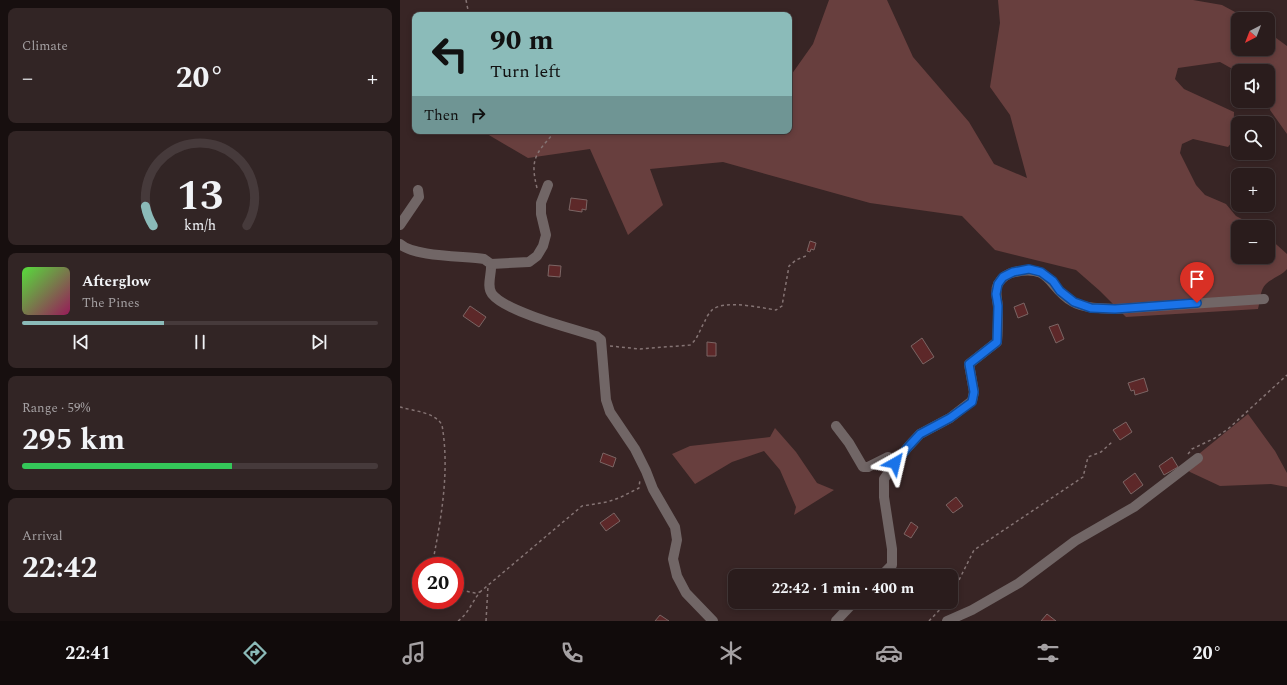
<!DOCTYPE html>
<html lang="en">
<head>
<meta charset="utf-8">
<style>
  body { margin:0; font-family:Spectral,serif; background:#322525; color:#f1f3f6; height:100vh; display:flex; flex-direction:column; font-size:15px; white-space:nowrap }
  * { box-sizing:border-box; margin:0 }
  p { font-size:13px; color:#a5a1a3 }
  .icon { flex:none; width:22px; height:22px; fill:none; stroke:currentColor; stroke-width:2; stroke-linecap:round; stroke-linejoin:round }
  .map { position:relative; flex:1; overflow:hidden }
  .details { display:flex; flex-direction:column; gap:8px; padding:8px; background:#170f0f; width:400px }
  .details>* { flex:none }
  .top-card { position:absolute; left:12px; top:12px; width:380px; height:122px; border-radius:8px; box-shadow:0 2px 6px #0003,0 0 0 1px #463a3b; background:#8bbbb9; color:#111; overflow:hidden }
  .needle { width:26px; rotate:222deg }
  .controls { position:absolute; left:831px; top:12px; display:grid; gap:8px }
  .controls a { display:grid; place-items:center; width:44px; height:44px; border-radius:8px; background:#2a1c1c; box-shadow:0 2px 6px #0003,0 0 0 1px #463a3b; font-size:20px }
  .speed { position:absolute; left:12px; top:557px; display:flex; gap:8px; font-size:20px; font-weight:700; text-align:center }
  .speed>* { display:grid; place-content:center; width:52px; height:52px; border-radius:50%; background:#2a1c1c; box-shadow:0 2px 6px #0003,0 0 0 1px #463a3b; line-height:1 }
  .speed .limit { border:6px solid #d22; background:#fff; color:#111 }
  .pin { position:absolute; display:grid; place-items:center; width:34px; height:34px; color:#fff; margin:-41px -17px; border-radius:50% 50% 50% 0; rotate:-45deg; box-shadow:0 0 4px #0007 }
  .pin .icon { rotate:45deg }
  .me { position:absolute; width:44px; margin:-22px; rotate:37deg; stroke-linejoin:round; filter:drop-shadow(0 0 3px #0008) }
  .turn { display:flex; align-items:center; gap:14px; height:84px; padding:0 12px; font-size:18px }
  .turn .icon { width:52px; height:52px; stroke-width:2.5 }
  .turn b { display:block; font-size:28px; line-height:34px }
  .then { display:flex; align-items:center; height:38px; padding:0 12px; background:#0003; gap:8px; font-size:15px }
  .big { font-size:30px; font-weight:700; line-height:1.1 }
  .details .card { flex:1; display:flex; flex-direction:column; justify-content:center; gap:6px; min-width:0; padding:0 14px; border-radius:8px; background:#322525 }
  .details .dial { align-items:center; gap:0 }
  .dial svg { height:104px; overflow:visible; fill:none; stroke:#463a3b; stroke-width:7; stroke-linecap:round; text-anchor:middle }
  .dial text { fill:#f1f3f6; stroke:none }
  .song { display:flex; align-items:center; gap:12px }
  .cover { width:48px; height:48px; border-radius:6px; background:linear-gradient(135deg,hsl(110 70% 55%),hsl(330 70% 35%)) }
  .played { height:4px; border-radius:2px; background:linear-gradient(90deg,#8bbbb9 40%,#463a3b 40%) }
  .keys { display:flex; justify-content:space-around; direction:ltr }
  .heat { display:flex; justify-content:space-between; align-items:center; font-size:22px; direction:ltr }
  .charge { height:6px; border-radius:3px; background:linear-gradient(90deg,#34c759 59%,#463a3b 0) }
  .trip { position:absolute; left:328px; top:569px; width:230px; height:40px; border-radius:8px; background:#2a1c1c; box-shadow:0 2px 6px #0003,0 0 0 1px #463a3b; font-weight:700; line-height:40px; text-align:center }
  .dock { display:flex; height:64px; justify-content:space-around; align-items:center; background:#110b0b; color:#a5a1a3 }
  .dock .icon { width:28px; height:28px }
  .dock .on { color:#8bbbb9 }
  .dock b { font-size:18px; color:#f1f3f6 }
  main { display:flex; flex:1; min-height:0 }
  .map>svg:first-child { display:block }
  .green { fill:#683f3e }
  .building { fill:#5d2829; stroke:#7b6564 }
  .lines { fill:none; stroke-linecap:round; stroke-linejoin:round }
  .path { stroke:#857474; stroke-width:1.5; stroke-dasharray:3 3; stroke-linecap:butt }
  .minor { stroke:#716666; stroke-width:10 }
  .route-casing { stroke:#114b97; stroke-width:10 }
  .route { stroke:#1a73e8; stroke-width:7 }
</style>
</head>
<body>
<main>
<section class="details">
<div class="card"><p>Climate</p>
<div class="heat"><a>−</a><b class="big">20°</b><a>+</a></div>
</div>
<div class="card dial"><svg viewBox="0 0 100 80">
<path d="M14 69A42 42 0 1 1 86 69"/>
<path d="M14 69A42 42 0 0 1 8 54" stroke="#8bbbb9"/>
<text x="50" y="56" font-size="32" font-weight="700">13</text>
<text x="50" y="72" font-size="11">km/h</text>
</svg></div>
<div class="card">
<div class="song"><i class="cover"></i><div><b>Afterglow</b><p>The Pines</p></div></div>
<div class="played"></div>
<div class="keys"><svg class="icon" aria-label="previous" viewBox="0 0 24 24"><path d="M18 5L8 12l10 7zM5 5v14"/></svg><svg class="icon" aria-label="pause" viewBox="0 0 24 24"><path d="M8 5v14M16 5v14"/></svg><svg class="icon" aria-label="next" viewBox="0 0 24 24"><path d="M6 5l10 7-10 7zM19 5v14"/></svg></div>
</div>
<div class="card"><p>Range · 59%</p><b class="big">295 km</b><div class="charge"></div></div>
<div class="card"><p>Arrival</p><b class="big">22:42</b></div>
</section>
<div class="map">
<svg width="887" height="621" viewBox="0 0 887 621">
  <rect width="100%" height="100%" fill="#382525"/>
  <!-- green -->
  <g class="green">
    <path d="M429 0H487L513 57 569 122 594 164 627 178 610 115 590 87 600 23 598 0H793L822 5 848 19H838V49H868V32L887 46V134L870 110 871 96 868 91V71L838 72 820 62 778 68 775 79 784 89 834 112 833 141 828 147 793 139 782 144 780 153 796 185 805 195 826 204 836 216 857 227H838V257H868V237L887 254V269C881 276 872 278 866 284 860 289 860 302 858 309L726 317 700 291 676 270 595 250 562 216 470 203 323 162 250 169 263 205 228 235 190 149 128 158 82 131H389V78L413 44Z"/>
    <path d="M848 414 875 451 887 473V487L871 484 820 486 790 472 787 469 800 453Z"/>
    <path d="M375 428 396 452 417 483 434 490 394 515 396 507 380 470 364 451 332 462 295 484 272 454 290 446 370 437Z"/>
  </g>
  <!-- building -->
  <g class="building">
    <path d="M171 198 187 200 186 210 182 209V212L169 210Z"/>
    <path d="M410 241 416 243 414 250 411 249 410 252 407 251Z"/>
    <path d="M149 265 161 266 160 277 148 276Z"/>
    <path d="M624 303 628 314 618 318 614 307Z"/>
    <path d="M70 306 86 317 79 327 63 316Z"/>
    <path d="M658 324 664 339 656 343 649 327Z"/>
    <path d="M522 338 534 357 523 364 511 346Z"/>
    <path d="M307 342 316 343V356H307Z"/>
    <path d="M744 378 748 391 735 395 734 390 731 391 728 383Z"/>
    <path d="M726 422 732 432 720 440 713 430Z"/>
    <path d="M203 453 216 458 213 467 200 462Z"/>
    <path d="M772 457 778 467 764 475 759 466Z"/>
    <path d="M735 473 743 485 731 494 723 482Z"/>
    <path d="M556 497 563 506 553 513 546 505Z"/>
    <path d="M214 513 220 521 206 531 200 523Z"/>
    <path d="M511 522 518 527 511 538 504 534Z"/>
    <path d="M647 614 656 621H641Z"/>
    <path d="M260 615 269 621H255Z"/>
  </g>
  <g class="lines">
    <!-- path -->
    <g class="path">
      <path d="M66 0 69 15"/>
      <path d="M137 188C130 160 135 154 154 133L152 131"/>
      <path d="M210 346 240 349 290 345C298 339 300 329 305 321 306 318 309 313 312 310 325 299 361 308 376 310L382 306 389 266 396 260 406 256"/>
      <path d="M0 407C13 411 35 412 42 425 50 472 41 519 32 566"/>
      <path d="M788 454 792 449 815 438 828 429 887 375"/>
      <path d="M55 589 75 593 80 592"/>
      <path d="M551 596 574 550 683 477 688 457 701 452 712 442"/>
      <path d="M58 621C68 614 72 602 80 592L182 506 207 502 219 498 239 488 240 479"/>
      <path d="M86 621 88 586"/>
      <path d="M529 621 547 602"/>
    </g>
    <!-- minor -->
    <g class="minor">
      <path d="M0 225 19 197 18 190"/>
      <path d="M0 244C14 257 64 256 84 259L91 264C92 274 86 286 92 294 106 312 173 329 196 336L201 340 206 400 210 412 235 449 246 471 253 489 275 527 277 540 273 559 277 576 286 593 313 621"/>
      <path d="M91 264 129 262 137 256 143 246 146 235 141 214V203L148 185"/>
      <path d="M436 426 449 443 463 467H468L488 457 494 459 495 463 484 479V497L492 549V565L481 576"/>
      <path d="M495 463 508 447 520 434 550 418 572 401 574 392 569 364 597 342C598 331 598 319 598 308 598 300 594 292 598 284 601 278 608 273 615 272 652 264 648 288 673 302 686 309 702 308 715 309L864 299"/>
      <path d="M436 621 454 602"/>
      <path d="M547 621 572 610 619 583 675 541 734 507 798 458"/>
    </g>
  </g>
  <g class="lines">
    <!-- route casing -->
    <g class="route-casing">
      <path id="route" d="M495 463 508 447 520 434 550 418 572 402 574 392 569 364 597 342 598 306 596 294 598 284 603 277 613 272 629 269 641 272 653 281 660 291 674 302 691 308 715 309 797 303"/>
    </g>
    <!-- route -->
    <use href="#route" class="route"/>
  </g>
</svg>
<div class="controls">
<a><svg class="needle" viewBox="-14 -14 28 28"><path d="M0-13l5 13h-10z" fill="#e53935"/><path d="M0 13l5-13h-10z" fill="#a5a1a3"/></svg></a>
<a><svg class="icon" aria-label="sound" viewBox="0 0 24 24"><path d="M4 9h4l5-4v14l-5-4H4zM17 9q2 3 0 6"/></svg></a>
<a><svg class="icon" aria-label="search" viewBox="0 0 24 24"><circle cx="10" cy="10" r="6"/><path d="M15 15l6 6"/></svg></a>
<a>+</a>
<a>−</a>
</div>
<div class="speed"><div class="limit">20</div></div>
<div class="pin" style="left:797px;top:303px;background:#d93025"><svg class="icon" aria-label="arrive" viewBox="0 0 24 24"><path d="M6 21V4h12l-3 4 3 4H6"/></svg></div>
<svg class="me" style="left:495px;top:463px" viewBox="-20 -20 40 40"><path d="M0-17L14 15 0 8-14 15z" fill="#1a73e8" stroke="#fff" stroke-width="4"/></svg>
<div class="trip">22:42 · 1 min · 400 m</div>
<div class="top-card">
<div class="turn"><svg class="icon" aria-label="left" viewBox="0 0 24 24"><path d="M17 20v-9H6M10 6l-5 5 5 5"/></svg><div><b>90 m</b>Turn left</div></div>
<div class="then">Then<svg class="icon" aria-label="right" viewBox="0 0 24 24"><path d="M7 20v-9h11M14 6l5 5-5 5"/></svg></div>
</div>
</div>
</main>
<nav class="dock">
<b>22:41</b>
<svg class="icon on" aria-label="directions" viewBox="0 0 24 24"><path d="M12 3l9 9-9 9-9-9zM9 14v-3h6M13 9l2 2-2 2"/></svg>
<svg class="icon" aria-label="music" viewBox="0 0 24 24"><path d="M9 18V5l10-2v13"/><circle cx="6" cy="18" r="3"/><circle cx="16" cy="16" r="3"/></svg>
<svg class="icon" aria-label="phone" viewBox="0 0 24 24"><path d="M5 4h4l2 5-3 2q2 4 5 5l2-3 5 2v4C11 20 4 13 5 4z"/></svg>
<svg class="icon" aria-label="climate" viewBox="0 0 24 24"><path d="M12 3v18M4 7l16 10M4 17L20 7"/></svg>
<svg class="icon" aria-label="car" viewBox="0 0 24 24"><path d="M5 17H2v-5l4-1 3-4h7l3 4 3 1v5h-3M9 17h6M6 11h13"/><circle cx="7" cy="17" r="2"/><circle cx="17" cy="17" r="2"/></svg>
<svg class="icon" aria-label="filters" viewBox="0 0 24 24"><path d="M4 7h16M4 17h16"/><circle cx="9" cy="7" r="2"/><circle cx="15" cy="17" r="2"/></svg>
<b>20°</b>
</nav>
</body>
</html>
